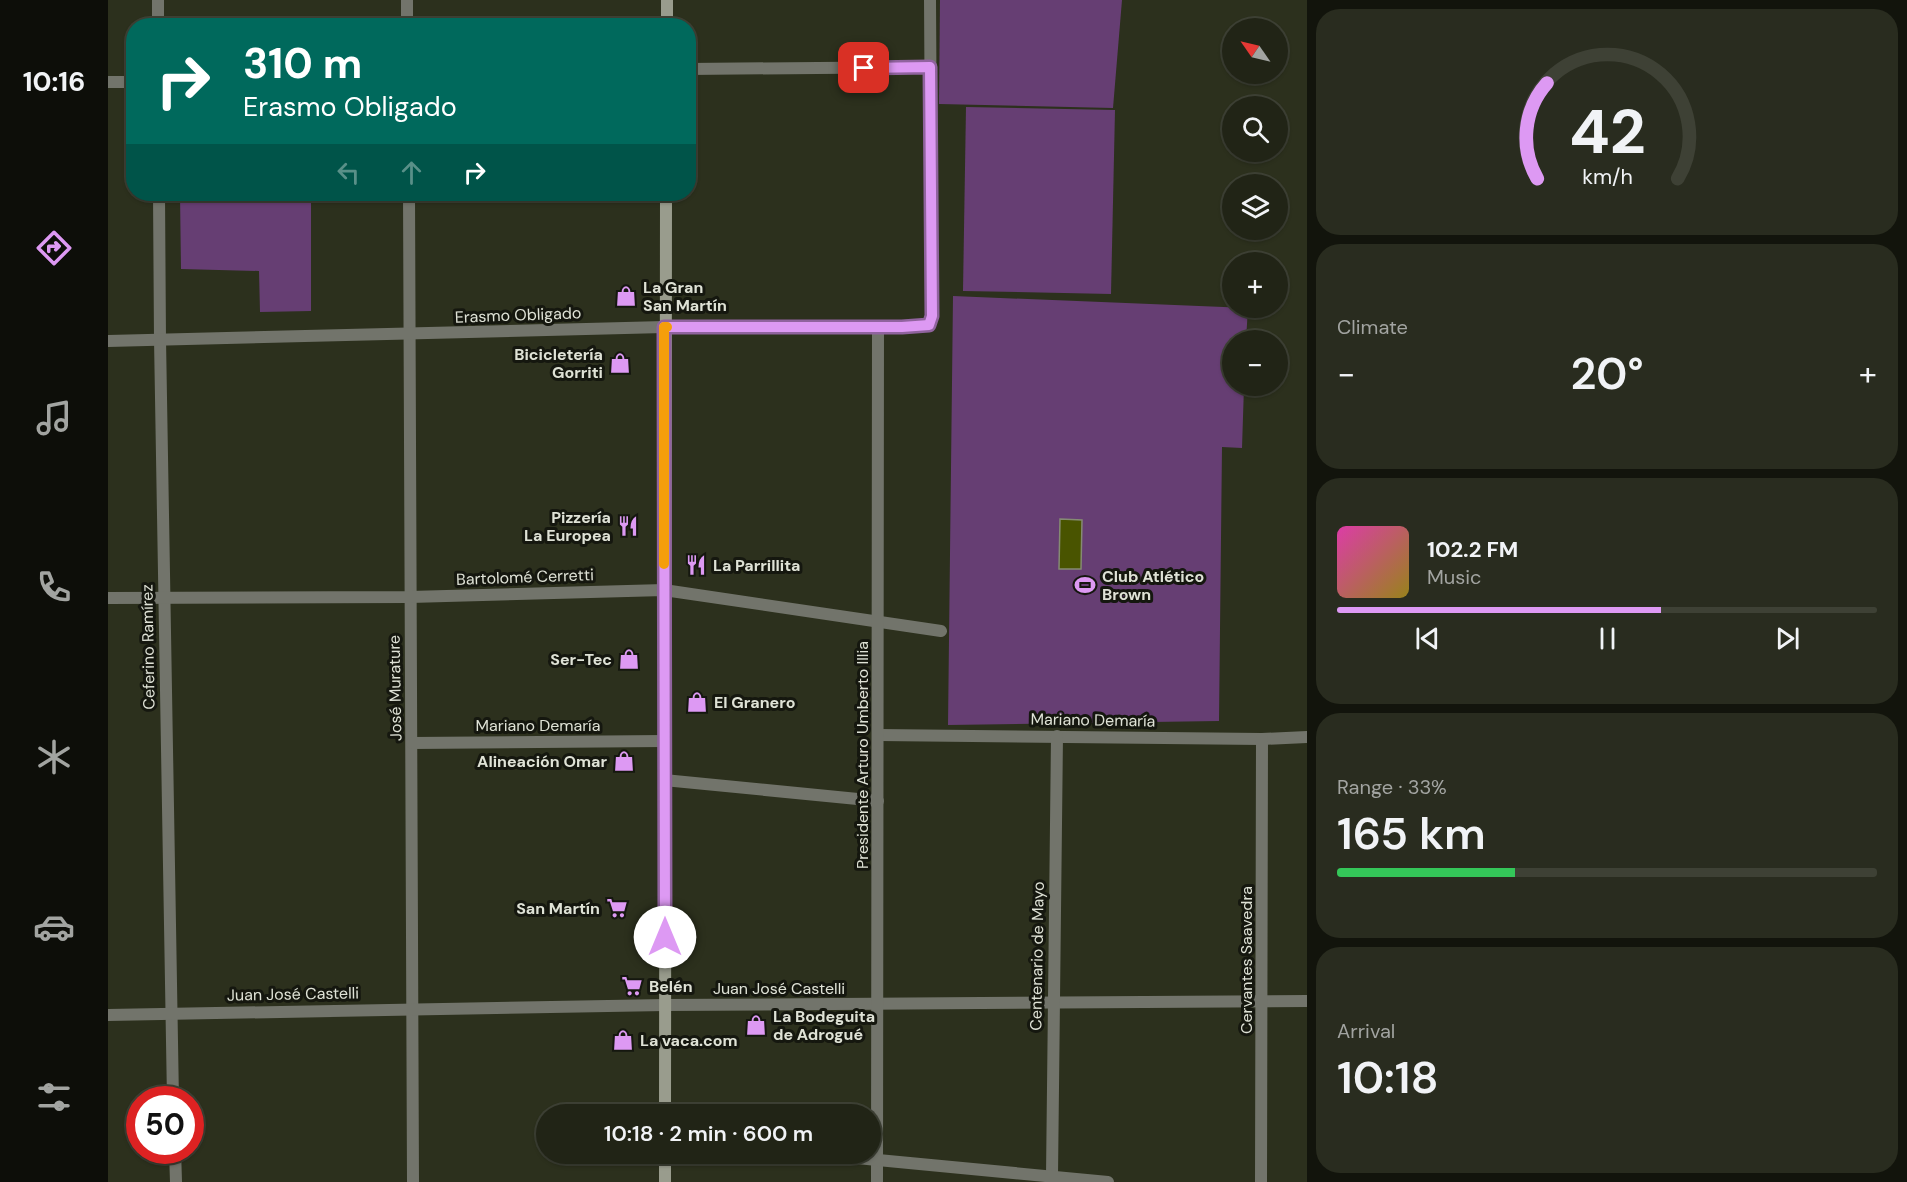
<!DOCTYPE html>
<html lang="en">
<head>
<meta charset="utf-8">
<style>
  body { margin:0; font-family:"DM Sans",sans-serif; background:#292c1f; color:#f1f3f6; height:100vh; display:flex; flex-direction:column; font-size:22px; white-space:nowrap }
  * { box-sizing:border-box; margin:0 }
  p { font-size:20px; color:#a2a4a1 }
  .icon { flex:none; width:33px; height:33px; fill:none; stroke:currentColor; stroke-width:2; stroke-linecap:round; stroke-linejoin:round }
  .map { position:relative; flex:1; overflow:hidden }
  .sheet { display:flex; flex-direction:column; gap:9px; padding:9px; background:#12140c; width:600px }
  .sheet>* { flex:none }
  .top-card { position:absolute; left:18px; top:18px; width:570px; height:183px; border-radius:24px; box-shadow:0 2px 4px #0004,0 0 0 2px #3e4135; background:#00695c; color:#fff; overflow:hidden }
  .needle { width:39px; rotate:304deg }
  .controls { position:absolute; left:1114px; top:18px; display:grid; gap:12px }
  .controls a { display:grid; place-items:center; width:66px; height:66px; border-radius:50%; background:#212416; box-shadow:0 2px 4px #0004,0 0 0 2px #3e4135; font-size:30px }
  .speed { position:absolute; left:18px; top:1086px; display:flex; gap:12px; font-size:30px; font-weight:700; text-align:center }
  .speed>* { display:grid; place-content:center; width:78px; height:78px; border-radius:50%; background:#212416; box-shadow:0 2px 4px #0004,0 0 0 2px #3e4135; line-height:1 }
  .speed .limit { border:9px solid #d22; background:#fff; color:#111 }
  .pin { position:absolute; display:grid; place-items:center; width:51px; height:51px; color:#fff; margin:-26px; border-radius:12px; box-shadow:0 3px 9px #0006 }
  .me { position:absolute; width:66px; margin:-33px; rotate:0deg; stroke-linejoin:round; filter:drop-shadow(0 0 4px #0008) }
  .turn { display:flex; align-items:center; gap:21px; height:126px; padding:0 18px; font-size:27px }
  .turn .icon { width:78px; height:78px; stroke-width:2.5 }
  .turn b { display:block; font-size:42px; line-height:51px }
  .lanes { display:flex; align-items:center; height:57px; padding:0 18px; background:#0003; justify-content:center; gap:30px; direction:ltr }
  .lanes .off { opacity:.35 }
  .big { font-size:45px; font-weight:600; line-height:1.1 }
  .sheet .card { flex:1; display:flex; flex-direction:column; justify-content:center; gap:9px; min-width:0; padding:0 21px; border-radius:24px; background:#292c1f }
  .sheet .dial { align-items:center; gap:0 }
  .dial svg { height:156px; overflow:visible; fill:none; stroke:#3e4135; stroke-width:7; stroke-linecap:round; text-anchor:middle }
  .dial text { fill:#f1f3f6; stroke:none }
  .song { display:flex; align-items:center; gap:18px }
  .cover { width:72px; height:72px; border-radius:9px; background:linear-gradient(135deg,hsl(320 70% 55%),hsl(50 70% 35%)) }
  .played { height:6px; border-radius:3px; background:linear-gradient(90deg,#dd99f3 60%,#3e4135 60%) }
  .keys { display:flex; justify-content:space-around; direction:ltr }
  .heat { display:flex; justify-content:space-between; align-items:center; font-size:33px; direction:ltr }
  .charge { height:9px; border-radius:4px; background:linear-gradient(90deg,#34c759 33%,#3e4135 0) }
  .trip { position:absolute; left:428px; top:1104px; width:345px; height:60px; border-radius:30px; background:#212416; box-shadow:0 2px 4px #0004,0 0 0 2px #3e4135; font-weight:600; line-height:60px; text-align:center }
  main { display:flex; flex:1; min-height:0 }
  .dock { display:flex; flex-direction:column; width:108px; justify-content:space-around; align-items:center; background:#0d0e09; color:#a2a4a1 }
  .dock .icon { width:42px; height:42px }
  .dock .current { color:#dd99f3 }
  .dock b { font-size:27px; color:#f1f3f6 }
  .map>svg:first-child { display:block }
  .green { fill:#663e73 }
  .building { fill:#495400; stroke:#858a73; stroke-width:1.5 }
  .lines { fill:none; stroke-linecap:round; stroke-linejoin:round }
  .minor { stroke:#72746b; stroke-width:12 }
  .tertiary { stroke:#72746b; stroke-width:12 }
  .secondary { stroke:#999c8d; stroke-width:12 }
  .route-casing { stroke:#90639e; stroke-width:15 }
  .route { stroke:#dd99f3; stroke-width:10 }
  .slow { stroke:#f59e0b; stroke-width:10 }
  .labels { text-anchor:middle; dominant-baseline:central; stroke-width:6; stroke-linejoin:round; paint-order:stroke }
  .poi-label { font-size:16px; font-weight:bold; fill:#dfe2d6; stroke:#15170f; text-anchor:start }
  .street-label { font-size:16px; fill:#dfe2d6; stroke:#15170f }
</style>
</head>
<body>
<main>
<nav class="dock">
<b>10:16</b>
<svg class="icon current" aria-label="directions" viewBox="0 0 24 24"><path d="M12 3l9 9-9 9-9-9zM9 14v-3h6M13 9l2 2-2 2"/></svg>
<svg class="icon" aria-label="music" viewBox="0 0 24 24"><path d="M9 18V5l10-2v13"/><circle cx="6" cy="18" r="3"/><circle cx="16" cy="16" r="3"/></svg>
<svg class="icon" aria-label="phone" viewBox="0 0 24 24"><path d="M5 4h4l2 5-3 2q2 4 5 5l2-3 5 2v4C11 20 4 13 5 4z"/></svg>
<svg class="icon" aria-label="climate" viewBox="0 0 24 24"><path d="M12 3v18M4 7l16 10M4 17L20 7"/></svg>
<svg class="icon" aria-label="car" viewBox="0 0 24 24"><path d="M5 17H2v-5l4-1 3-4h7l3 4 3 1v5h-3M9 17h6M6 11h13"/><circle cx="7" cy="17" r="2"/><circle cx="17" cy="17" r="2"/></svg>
<svg class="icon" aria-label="filters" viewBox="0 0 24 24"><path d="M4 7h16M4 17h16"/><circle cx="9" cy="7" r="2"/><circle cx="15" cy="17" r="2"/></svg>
</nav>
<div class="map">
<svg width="1199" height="1182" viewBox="0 0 1199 1182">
  <rect width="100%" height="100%" fill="#2c301d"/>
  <!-- green -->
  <g class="green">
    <path d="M832 0H1014L1005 108 831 104Z"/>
    <path d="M858 107 1007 110 1003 294 855 291Z"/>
    <path d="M72 194H203V311L152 312 151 271 73 269Z"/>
    <path d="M845 296 1140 308 1138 340H1125V386H1136L1134 448 1114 447 1111 721 840 725Z"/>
  </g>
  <!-- building -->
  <path class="building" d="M952 519 974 520 973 569H951Z"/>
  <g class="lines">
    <!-- minor -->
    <g class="minor">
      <path d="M50 0V26"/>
      <path d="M299 0V26"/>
      <path d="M580 69 822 67"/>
      <path d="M0 82H26"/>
      <path d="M51 194 52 339 65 1100"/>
      <path d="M301 194 305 1182"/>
      <path d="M0 341 556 327H770L821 325 824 316 822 0"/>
      <path d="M0 598 302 597 556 590 833 631"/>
      <path d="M771 735 1154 739 1199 737"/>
      <path d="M304 743 556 741"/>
      <path d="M556 780 770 801"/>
      <path d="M0 1015 557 1005 1199 1001"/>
      <path d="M67 1150 68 1182"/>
      <path d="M944 1176 949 736"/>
      <path d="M769 1182 770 327"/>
      <path d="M1153 1182 1154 739"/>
    </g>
    <!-- tertiary -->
    <path class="tertiary" d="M707 1154 1000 1182"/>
    <!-- secondary -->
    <g class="secondary">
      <path d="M559 0V26"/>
      <path d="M557 1114 558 194"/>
      <path d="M557 1154V1182"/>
    </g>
  </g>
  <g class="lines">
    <!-- route casing -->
    <g class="route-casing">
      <path id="route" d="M557 937 556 327H794L821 325 824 316 822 67 756 68"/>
    </g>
    <!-- route -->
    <use href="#route" class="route"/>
    <!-- slow -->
    <path class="slow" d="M556 564V327H559"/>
  </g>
  <!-- icons -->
  <defs>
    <g id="shop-bare" transform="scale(1.62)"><path d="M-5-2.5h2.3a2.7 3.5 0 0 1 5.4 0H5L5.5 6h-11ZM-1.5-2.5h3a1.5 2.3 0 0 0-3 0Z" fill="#dd99f3" stroke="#15170f" stroke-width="2.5" paint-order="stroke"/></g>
    <g id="restaurant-bare" transform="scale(1.62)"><path d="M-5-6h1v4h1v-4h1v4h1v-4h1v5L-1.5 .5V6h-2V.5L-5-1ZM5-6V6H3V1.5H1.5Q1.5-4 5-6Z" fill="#dd99f3" stroke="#15170f" stroke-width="2.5" paint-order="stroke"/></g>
    <g id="stadium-bare" transform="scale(1.62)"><path d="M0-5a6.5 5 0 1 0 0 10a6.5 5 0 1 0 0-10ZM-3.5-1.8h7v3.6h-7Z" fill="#dd99f3" stroke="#15170f" stroke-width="2.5" paint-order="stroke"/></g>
    <g id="supermarket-bare" transform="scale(1.62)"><path d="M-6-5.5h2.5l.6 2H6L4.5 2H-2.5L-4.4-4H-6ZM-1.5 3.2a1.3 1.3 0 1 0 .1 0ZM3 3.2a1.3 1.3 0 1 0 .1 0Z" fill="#dd99f3" stroke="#15170f" stroke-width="2.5" paint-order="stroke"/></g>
  </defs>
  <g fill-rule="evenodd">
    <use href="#shop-bare" x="518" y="296"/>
    <use href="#shop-bare" x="512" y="363"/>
    <use href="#restaurant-bare" x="520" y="526"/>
    <use href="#restaurant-bare" x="588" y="565"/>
    <use href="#stadium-bare" x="977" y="585"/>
    <use href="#shop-bare" x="521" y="659"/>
    <use href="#shop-bare" x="589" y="702"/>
    <use href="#shop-bare" x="516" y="761"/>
    <use href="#supermarket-bare" x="509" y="908"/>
    <use href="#supermarket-bare" x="524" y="986"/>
    <use href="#shop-bare" x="648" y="1025"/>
    <use href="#shop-bare" x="515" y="1040"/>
  </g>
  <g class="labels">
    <!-- poi labels -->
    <g class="poi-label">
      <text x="535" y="287">La Gran<tspan x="535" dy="18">San Martín</tspan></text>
      <text x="495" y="354" text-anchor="end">Bicicletería<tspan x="495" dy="18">Gorriti</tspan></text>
      <text x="503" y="517" text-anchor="end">Pizzería<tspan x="503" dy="18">La Europea</tspan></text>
      <text x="605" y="565">La Parrillita</text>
      <text x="994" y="576">Club Atlético<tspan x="994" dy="18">Brown</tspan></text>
      <text x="504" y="659" text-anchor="end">Ser-Tec</text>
      <text x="606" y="702">El Granero</text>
      <text x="499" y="761" text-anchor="end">Alineación Omar</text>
      <text x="492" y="908" text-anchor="end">San Martín</text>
      <text x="541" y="986">Belén</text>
      <text x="665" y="1016">La Bodeguita<tspan x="665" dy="18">de Adrogué</tspan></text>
      <text x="532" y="1040">La vaca.com</text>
    </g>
    <!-- street labels -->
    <g class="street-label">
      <text transform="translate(410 315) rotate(-2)">Erasmo Obligado</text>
      <text transform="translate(417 577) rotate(-2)">Bartolomé Cerretti</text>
      <text transform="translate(40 647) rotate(-91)">Ceferino Ramírez</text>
      <text transform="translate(287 688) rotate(-91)">José Murature</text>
      <text transform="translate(985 720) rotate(1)">Mariano Demaría</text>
      <text x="430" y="725">Mariano Demaría</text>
      <text transform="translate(754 755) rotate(-90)">Presidente Arturo Umberto Illia</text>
      <text transform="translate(929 956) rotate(-89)">Centenario de Mayo</text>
      <text transform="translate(1138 960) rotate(-90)">Cervantes Saavedra</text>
      <text x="671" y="988">Juan José Castelli</text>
      <text transform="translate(185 994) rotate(-1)">Juan José Castelli</text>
    </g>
  </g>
</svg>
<div class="controls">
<a><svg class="needle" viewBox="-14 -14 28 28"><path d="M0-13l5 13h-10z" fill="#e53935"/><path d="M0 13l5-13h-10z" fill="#a2a4a1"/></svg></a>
<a><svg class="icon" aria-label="search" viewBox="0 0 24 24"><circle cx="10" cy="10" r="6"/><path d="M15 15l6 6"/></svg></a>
<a><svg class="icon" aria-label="layers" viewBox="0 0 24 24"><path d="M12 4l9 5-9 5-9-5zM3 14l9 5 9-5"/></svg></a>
<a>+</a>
<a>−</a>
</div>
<div class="speed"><div class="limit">50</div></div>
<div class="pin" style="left:756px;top:68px;background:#d93025"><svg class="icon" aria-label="arrive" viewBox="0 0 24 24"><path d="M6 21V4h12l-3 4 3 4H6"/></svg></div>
<svg class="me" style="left:557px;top:937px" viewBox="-20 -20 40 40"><circle r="19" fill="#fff"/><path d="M0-13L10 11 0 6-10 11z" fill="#dd99f3"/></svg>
<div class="trip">10:18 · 2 min · 600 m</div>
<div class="top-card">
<div class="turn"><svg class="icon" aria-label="right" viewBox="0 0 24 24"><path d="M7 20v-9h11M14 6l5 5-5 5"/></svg><div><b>310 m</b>Erasmo Obligado</div></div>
<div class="lanes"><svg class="icon off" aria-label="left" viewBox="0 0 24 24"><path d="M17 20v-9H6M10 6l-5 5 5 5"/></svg><svg class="icon off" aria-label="ahead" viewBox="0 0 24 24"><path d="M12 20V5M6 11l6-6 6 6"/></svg><svg class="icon" aria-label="right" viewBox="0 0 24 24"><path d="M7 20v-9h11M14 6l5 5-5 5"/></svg></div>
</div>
</div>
<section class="sheet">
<div class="card dial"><svg viewBox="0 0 100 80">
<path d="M14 69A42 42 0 1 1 86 69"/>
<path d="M14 69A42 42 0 0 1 19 20" stroke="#dd99f3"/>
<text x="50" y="56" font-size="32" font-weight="700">42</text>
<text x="50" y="72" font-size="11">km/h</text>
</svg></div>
<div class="card"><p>Climate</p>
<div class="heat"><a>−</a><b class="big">20°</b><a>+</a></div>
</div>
<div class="card">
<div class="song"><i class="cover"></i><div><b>102.2 FM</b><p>Music</p></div></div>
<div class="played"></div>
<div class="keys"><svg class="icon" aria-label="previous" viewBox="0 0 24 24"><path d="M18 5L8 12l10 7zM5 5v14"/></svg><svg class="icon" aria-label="pause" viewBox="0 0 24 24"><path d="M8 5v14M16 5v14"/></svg><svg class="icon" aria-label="next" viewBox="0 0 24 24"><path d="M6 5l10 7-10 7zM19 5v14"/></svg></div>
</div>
<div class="card"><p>Range · 33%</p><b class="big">165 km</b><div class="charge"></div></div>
<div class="card"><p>Arrival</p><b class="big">10:18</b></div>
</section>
</main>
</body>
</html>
